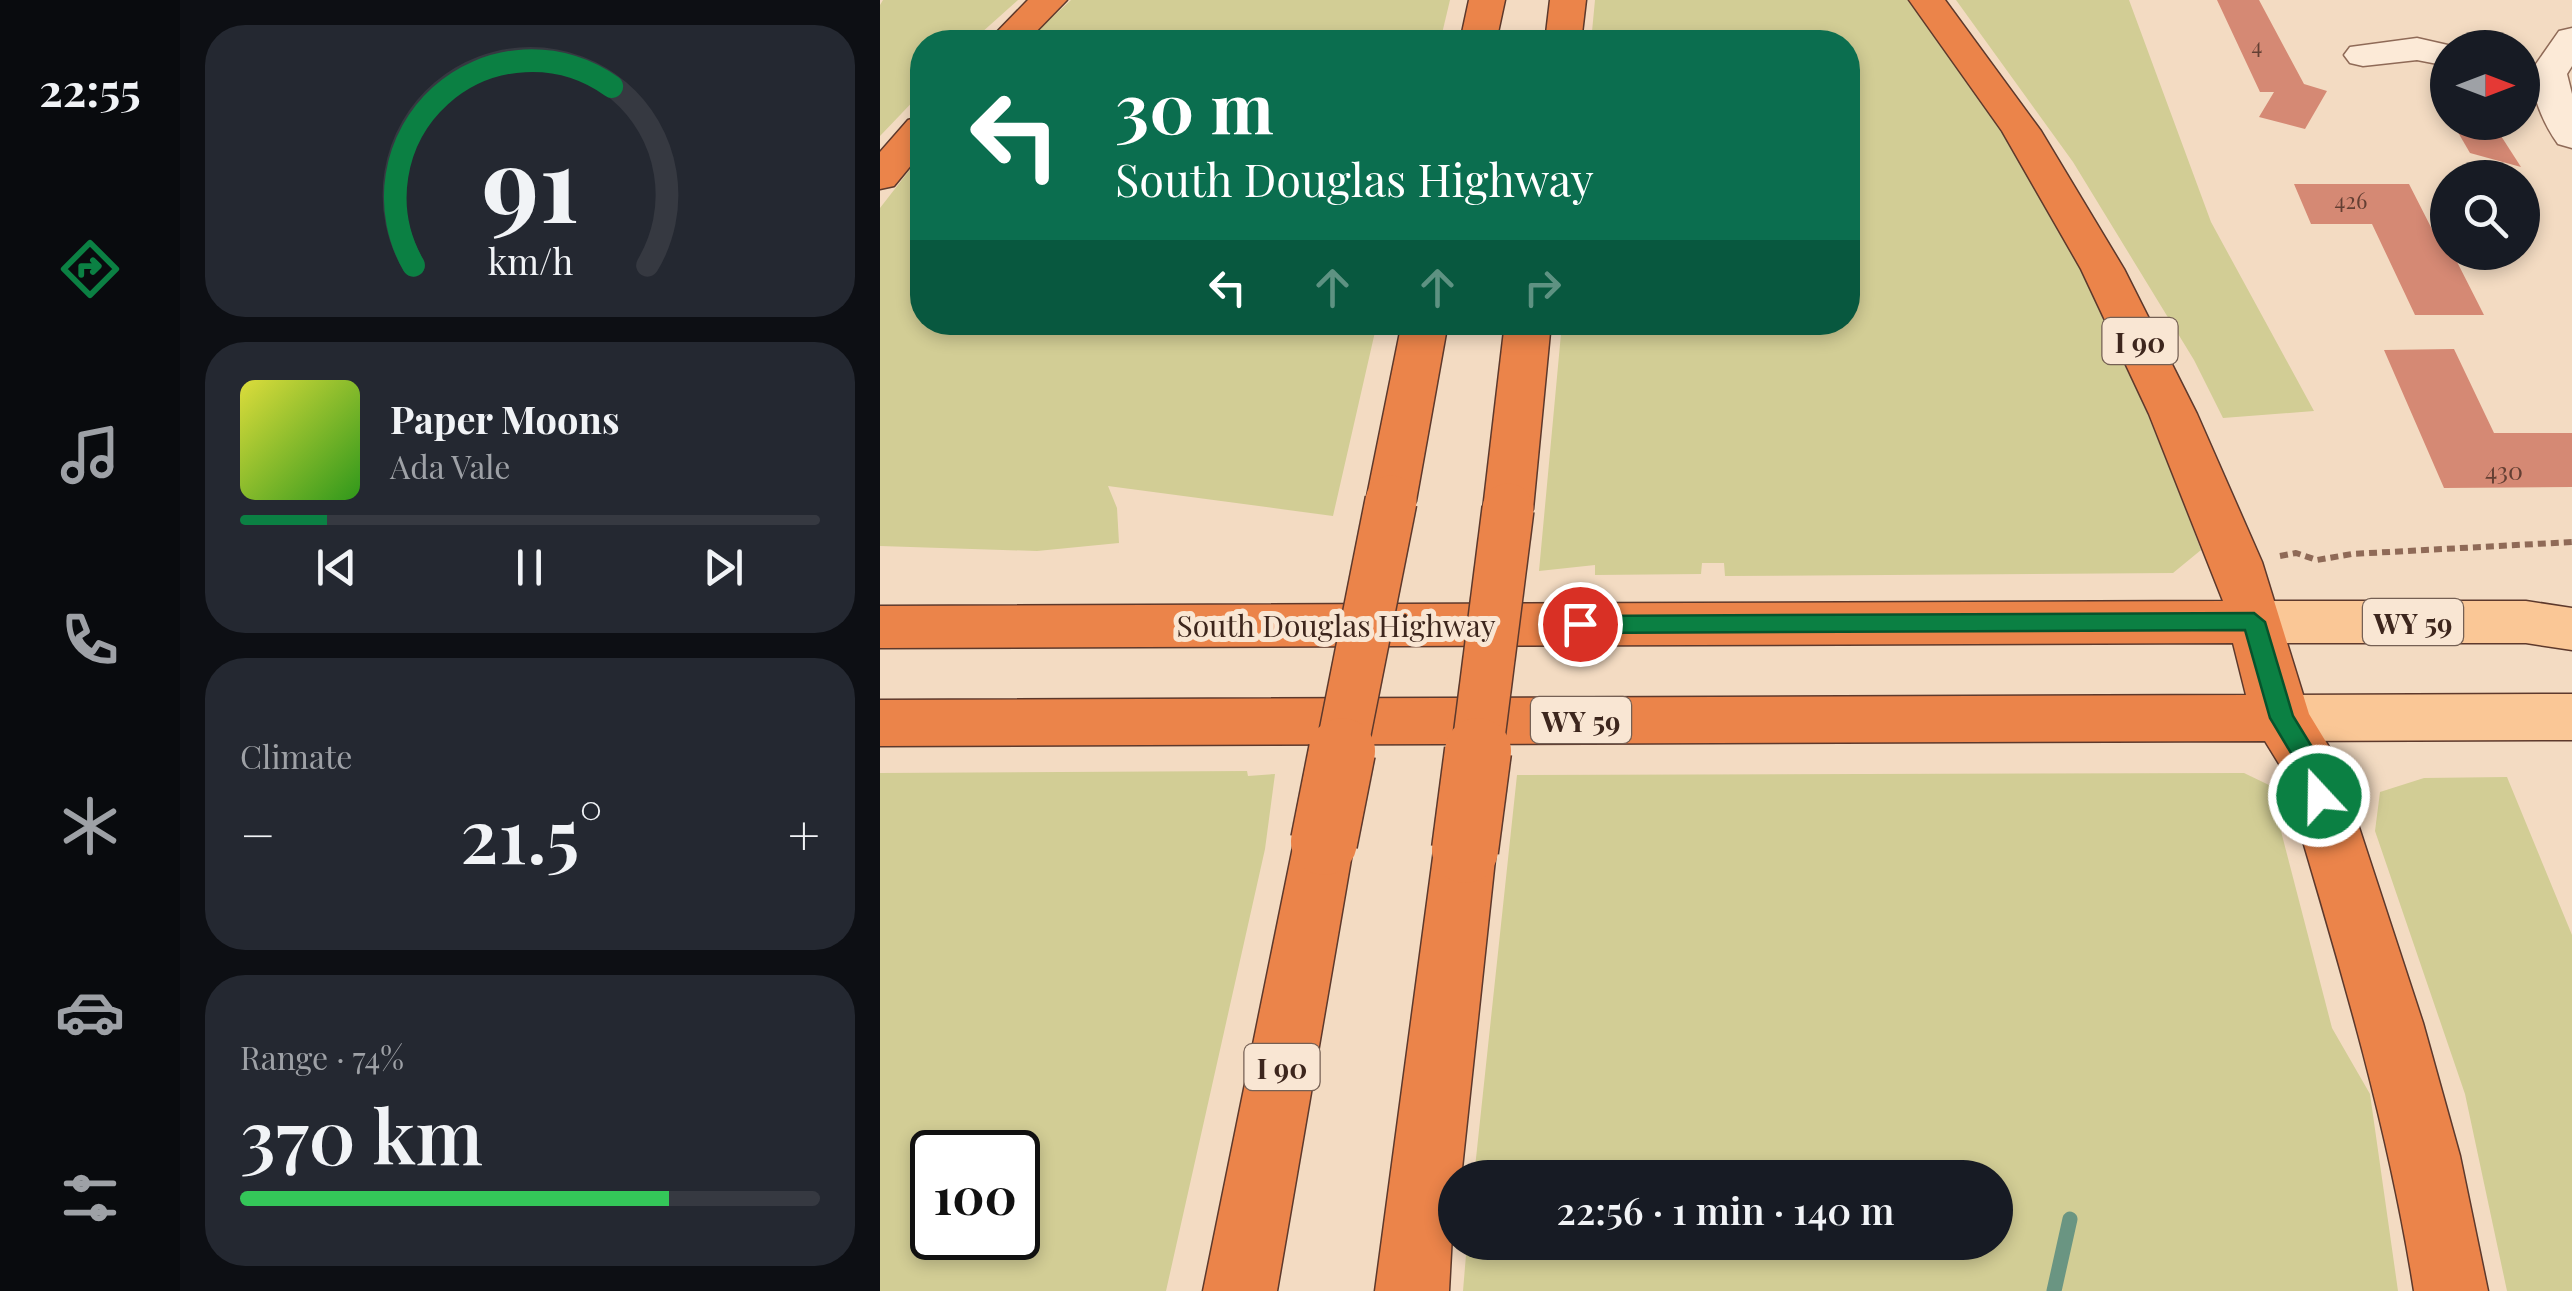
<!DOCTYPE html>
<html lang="en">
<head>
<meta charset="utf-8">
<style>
  body { margin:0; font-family:"Playfair Display",serif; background:#242831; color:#f1f3f6; height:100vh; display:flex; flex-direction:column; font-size:38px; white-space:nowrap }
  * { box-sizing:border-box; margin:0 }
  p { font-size:32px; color:#9ea1a6 }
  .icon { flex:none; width:55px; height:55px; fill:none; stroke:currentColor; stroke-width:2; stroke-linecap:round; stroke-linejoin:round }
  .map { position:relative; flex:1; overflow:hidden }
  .panel { display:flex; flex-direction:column; gap:25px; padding:25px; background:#0d0f14; width:700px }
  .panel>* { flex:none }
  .hud { position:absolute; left:30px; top:30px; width:950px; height:305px; border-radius:40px; box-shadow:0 5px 15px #0003; background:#0b6e4f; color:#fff; overflow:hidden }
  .needle { width:65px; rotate:90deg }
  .fabs { position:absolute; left:1550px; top:30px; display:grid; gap:20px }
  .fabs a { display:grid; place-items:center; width:110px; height:110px; border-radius:50%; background:#171b24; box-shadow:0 5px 15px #0003; font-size:50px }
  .speed { position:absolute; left:30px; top:1130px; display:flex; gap:20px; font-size:50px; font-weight:700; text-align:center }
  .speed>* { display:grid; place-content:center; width:130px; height:130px; border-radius:50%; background:#171b24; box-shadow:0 5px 15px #0003; line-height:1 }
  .speed .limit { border:5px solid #111; border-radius:15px; background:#fff; color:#111 }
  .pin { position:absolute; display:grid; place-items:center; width:85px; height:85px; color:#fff; margin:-42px; border:5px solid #fff; border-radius:50%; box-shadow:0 2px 10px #0007 }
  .me { position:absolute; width:110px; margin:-55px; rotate:339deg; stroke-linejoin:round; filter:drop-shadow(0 0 8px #0008) }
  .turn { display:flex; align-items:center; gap:35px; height:210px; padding:0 40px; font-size:45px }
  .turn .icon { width:130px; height:130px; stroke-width:2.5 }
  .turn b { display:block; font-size:70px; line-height:85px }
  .lanes { display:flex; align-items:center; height:95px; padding:0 40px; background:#0003; justify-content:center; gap:50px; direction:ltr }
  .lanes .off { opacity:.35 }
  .big { font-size:75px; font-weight:600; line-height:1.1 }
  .panel .tile { flex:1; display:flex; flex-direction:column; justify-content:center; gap:15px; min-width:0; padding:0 35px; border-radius:40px; background:#242831 }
  .panel .dial { align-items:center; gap:0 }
  .dial svg { height:260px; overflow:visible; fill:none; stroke:#363941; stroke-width:7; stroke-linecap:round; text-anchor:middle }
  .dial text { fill:#f1f3f6; stroke:none }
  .song { display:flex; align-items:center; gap:30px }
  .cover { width:120px; height:120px; border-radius:15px; background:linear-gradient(135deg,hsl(60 70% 55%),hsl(110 70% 35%)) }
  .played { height:10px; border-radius:5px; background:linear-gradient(90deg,#0b8043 15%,#363941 15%) }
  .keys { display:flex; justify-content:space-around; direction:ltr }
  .heat { display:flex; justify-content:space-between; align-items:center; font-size:55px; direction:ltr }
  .charge { height:15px; border-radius:8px; background:linear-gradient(90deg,#34c759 74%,#363941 0) }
  .trip { position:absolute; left:558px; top:1160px; width:575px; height:100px; border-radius:50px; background:#171b24; box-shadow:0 5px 15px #0003; font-weight:600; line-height:100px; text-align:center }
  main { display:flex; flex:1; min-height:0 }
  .tabs { display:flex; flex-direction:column; width:180px; justify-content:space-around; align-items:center; background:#090b0e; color:#9ea1a6 }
  .tabs .icon { width:70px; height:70px }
  .tabs .current { color:#0b8043 }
  .tabs b { font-size:45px; color:#f1f3f6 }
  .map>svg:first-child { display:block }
  .green { fill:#d2cd95; fill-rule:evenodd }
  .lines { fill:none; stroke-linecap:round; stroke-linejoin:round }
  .stream { stroke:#6a9582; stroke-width:15 }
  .building { fill:#d58974 }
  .minor-casing { stroke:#8f6a57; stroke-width:3 }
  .major-casing { stroke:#5d392c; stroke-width:3 }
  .highway-casing { stroke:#5d392c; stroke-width:3 }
  .path { stroke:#8f6a57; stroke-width:6; stroke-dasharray:8 5; stroke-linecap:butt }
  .minor { fill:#fcead7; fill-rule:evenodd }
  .major { fill:#fac796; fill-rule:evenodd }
  .highway { fill:#eb844a; fill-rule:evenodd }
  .highway-bridge-far1-casing { stroke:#5d392c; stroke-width:54; stroke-linecap:butt }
  .highway-bridge-casing { stroke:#5d392c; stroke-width:69; stroke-linecap:butt }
  .highway-bridge-far1 { stroke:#eb844a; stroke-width:51 }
  .highway-bridge { stroke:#eb844a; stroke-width:66 }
  .route { fill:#0b8043; stroke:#07532c; stroke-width:2.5 }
  .labels { text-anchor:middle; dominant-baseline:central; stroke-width:10; stroke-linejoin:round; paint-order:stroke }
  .far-number-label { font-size:22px; fill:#633f33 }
  .number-label { font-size:25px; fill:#633f33 }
  .shield { fill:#f9e6d3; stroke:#756054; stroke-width:2.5 }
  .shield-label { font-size:28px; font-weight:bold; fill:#3d261d }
  .street-label { font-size:30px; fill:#3d261d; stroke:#f9e6d3 }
</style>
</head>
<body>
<main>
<nav class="tabs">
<b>22:55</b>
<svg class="icon current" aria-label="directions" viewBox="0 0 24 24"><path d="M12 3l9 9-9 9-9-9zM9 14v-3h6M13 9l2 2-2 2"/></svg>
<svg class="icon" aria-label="music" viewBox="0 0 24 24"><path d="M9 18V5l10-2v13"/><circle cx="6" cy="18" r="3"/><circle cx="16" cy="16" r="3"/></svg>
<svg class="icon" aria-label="phone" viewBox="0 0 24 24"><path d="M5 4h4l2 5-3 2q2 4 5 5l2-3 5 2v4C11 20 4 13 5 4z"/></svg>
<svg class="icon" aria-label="climate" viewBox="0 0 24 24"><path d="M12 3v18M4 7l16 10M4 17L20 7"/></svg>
<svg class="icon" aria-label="car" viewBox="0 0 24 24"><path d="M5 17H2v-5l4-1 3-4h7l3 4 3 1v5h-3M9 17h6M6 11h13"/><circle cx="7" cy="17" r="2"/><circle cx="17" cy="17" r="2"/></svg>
<svg class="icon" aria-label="filters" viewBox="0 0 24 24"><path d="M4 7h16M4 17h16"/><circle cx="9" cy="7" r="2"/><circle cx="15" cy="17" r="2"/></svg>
</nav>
<section class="panel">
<div class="tile dial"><svg viewBox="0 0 100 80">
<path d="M14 69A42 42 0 1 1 86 69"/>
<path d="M14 69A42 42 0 0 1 75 14" stroke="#0b8043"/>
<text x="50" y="56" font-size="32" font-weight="700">91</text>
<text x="50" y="72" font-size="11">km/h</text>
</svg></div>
<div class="tile">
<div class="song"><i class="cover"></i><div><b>Paper Moons</b><p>Ada Vale</p></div></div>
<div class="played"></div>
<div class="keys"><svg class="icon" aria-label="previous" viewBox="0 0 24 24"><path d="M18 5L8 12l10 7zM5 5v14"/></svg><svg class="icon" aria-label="pause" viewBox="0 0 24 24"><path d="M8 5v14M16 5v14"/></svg><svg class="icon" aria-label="next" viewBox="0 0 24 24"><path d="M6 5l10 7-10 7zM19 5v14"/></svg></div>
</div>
<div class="tile"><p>Climate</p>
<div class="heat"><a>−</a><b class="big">21.5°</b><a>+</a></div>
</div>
<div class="tile"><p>Range · 74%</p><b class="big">370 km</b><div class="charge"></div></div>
</section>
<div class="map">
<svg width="1692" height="1291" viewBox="0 0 1692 1291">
  <rect width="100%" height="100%" fill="#f3dbc2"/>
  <!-- green -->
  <g class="green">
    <path d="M3 0H138L91 42H42V92L0 136V5Z"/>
    <path d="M191 0H570L560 42H145Z"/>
    <path d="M715 0H1033C1164 160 1249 359 1321 550L1293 573 845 576 844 563H822L821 574 715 575V565L659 571 682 323 968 322V42H711Z"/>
    <path d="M1076 0H1249L1331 222 1434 411 1343 418 1314 360 1193 162Z"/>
    <path d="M42 154V322L497 323 453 516 228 486 237 508 239 543 157 551 0 546V208Z"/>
    <path d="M367 771 368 776 395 774 385 849 286 1291H0V773ZM52 1152H138V1238H52Z"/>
    <path d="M1364 773 1389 785 1452 1028 1490 1094 1518 1291H583L587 1243 1115 1242V1178L594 1177 637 775Z"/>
    <path d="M1627 777 1692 935V1291H1627L1585 1094 1495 831 1500 792 1544 778Z"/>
  </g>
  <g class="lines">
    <!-- stream -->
    <path class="stream" d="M1174 1291 1190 1219"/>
  </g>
  <!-- building -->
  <g class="building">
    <path d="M1337 0H1379L1424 84 1447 91 1425 129 1379 117 1394 92H1380Z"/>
    <path d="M1572 122H1612L1641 167 1590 153Z"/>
    <path d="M1414 184H1529L1556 237H1564L1568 252H1572L1604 315H1535L1492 224H1431Z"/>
    <path d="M1574 349 1614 433H1692V487L1564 488 1504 350Z"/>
  </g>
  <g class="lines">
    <!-- minor casing -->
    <g class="minor-casing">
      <g id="minor">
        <path d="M1692 28V66L1687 74 1692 94V148L1678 144C1662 122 1655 100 1649 74L1679 31Z"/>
        <path d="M1537 38 1581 48H1568V66L1537 60 1483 66 1470 63 1464 55 1470 47Z"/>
      </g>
    </g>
    <!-- major casing -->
    <g class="major-casing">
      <g id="major">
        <path d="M1374 601H1646L1692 608V650L1646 643H1374L1355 637 1347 622 1355 607Z"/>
        <path d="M1692 694V740L1402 741 1382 734 1373 718 1382 702 1402 695Z"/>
      </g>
    </g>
    <!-- highway casing -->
    <g class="highway-casing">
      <g id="highway">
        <path d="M148 0H187L146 42H107Z"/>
        <path d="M589 0H625L616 42H580Z"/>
        <path d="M670 0H706L701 42H665Z"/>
        <path d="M1029 0H1065L1161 131 1244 269 1317 414 1382 562 1429 714 1457 760 1543 1023 1580 1156 1608 1291H1534C1506 1112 1452 940 1401 767L1385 741 0 746V700L1366 695 1353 643 0 648V606L1343 601 1269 414 1201 269 1122 131Z"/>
        <path d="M42 116V152L14 186 0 189V152L28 120Z"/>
        <path d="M522 322H568L536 501 529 514 511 519 493 514 486 501Z"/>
        <path d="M625 322H671L653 509 646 522 628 527 610 522 603 509Z"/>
        <path d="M444 816 466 823 474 842 397 1291H323L414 842 422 823Z"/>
        <path d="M585 824 607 831 616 850 581 1178H575L569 1291H495L554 850 563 831Z"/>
      </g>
    </g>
    <!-- path -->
    <path class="path" d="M1400 556 1416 553 1437 560 1472 554 1692 542"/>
    <!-- minor -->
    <use href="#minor" class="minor"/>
    <!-- major -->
    <use href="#major" class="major"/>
    <!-- highway -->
    <use href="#highway" class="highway"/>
    <!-- highway-bridge-far1 casing -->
    <g class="highway-bridge-far1-casing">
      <g id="highway-bridge-far1">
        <path d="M461 753 511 501"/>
        <path d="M597 753 628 509"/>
      </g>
    </g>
    <!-- highway-bridge casing -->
    <g class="highway-bridge-casing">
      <g id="highway-bridge">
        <path d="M444 842 462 751"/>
        <path d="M585 850 598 751"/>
      </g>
    </g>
    <!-- highway-bridge-far1 -->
    <use href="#highway-bridge-far1" class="highway-bridge-far1"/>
    <!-- highway-bridge -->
    <use href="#highway-bridge" class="highway-bridge"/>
  </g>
  <!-- route -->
  <path class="route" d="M1374 613 1385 622 1413 716 1440 760 1452 796 1448 803 1439 806 1431 803 1417 763 1390 718 1365 630 700 633 689 624 700 616Z"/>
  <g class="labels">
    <!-- far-number labels -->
    <g class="far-number-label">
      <text x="1377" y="45">4</text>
      <text x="1471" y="200">426</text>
    </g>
    <!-- number labels -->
    <g class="number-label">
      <text x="1624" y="469">430</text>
    </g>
    <!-- shield labels -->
    <g class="shield">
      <rect x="1222.5" y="318" width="75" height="46" rx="8"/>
      <rect x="1483" y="599" width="100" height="46" rx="8"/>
      <rect x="651" y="697" width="100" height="46" rx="8"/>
      <rect x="364.5" y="1044" width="75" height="46" rx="8"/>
    </g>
    <g class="shield-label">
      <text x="1260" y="341">I 90</text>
      <text x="1533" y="622">WY 59</text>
      <text x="701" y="720">WY 59</text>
      <text x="402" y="1067">I 90</text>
    </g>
    <!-- street labels -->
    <g class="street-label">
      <text x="456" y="625">South Douglas Highway</text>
    </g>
  </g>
</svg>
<div class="fabs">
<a><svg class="needle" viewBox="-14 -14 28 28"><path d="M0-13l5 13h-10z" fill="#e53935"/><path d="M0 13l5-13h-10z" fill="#9ea1a6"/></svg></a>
<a><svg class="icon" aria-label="search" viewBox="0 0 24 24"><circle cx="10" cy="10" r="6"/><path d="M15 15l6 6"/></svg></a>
</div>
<div class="speed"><div class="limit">100</div></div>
<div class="pin" style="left:700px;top:624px;background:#d93025"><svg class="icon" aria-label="arrive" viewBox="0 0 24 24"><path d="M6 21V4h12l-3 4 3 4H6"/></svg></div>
<svg class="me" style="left:1439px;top:796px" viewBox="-20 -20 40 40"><circle r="17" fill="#0b8043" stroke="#fff" stroke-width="3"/><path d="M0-11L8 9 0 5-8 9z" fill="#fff"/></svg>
<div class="trip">22:56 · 1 min · 140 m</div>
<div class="hud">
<div class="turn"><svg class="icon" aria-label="left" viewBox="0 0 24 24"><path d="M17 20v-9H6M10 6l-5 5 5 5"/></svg><div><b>30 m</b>South Douglas Highway</div></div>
<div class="lanes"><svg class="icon" aria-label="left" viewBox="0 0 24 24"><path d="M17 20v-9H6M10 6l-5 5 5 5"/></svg><svg class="icon off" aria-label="ahead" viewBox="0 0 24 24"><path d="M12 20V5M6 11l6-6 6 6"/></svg><svg class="icon off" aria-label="ahead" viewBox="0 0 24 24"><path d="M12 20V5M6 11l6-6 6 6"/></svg><svg class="icon off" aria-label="right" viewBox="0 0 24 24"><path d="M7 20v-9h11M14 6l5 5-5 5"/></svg></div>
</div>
</div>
</main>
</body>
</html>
